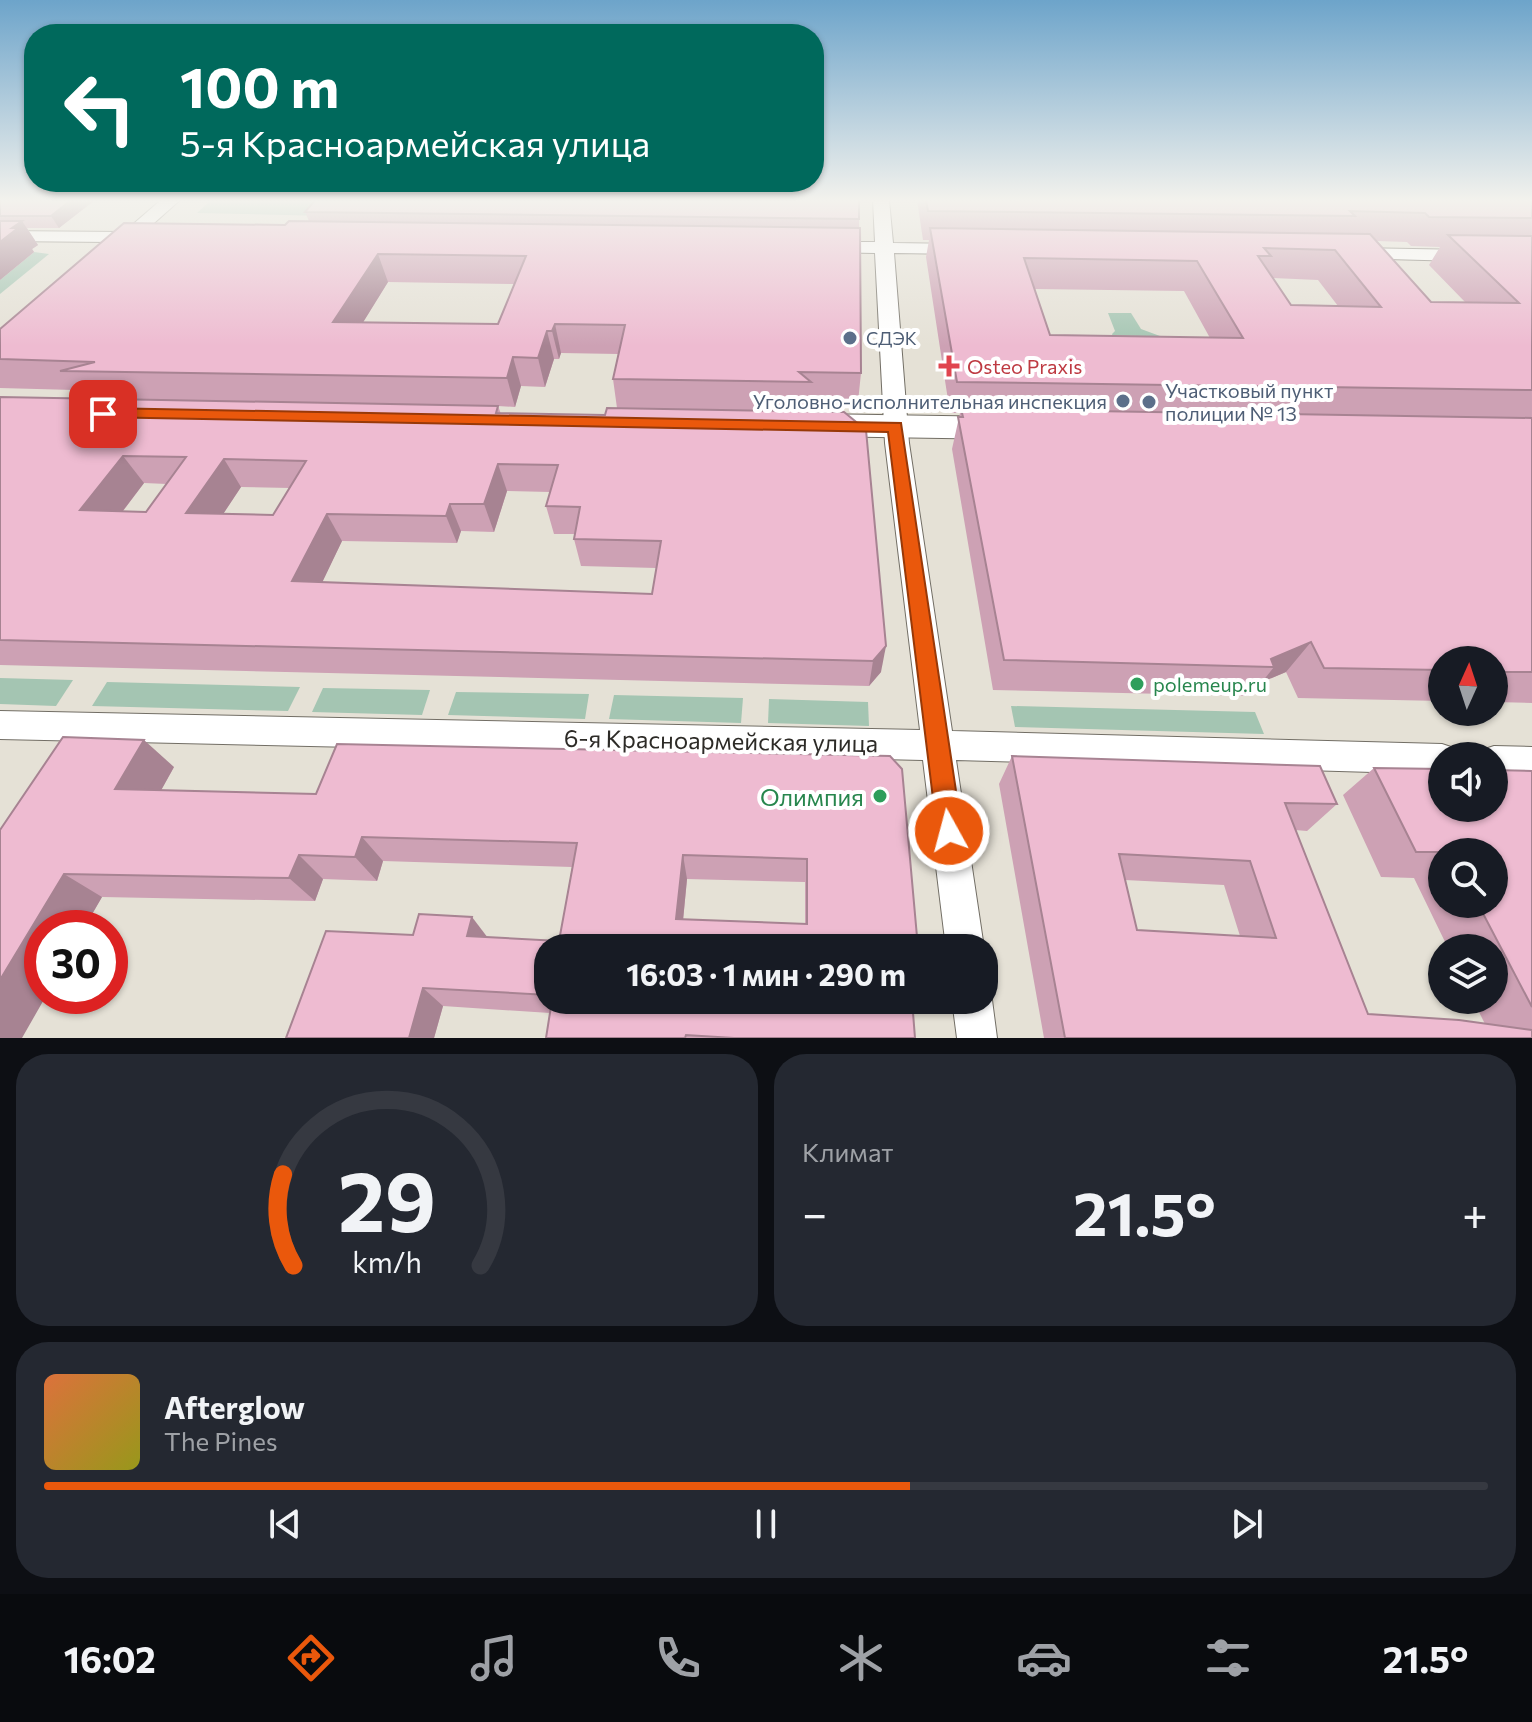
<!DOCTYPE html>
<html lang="ru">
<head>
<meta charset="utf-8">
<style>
  body { margin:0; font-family:Commissioner,sans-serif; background:#242831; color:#f1f3f6; height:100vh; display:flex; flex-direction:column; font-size:30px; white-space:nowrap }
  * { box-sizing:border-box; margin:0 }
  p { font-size:26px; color:#9ea1a6 }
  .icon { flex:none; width:44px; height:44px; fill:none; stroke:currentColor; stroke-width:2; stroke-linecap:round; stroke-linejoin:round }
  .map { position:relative; height:1038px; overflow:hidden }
  .side { display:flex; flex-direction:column; gap:16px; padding:16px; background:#0d0f14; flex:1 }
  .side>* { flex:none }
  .hud { position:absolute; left:24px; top:24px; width:800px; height:168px; border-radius:32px; box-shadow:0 2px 6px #0004; background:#00695c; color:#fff; overflow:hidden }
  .needle { width:52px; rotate:3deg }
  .controls { position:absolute; left:1428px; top:646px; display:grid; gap:16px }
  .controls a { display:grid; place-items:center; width:80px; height:80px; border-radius:50%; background:#171b24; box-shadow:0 2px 6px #0004; font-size:40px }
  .speed { position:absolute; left:24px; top:910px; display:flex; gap:16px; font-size:40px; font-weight:700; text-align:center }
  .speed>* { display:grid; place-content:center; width:104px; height:104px; border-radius:50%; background:#171b24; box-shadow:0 2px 6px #0004; line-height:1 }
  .speed .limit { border:12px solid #d22; background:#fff; color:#111 }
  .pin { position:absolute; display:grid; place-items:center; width:68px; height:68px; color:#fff; margin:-34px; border-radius:16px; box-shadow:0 4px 12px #0006 }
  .me { position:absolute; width:88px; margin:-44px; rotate:353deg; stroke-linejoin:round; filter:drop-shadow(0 0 6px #0008) }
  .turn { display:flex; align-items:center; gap:28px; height:168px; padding:0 24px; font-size:36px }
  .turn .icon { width:104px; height:104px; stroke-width:2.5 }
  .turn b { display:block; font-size:56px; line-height:68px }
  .big { font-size:60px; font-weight:700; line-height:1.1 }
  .side .card { flex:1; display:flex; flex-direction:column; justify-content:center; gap:12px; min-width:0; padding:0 28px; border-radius:32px; background:#242831 }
  .side .dial { align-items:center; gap:0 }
  .dial svg { height:208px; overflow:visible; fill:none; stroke:#363941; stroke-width:7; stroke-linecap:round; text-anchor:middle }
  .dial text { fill:#f1f3f6; stroke:none }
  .song { display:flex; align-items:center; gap:24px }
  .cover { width:96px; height:96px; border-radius:12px; background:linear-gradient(135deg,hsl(20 70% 55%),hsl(60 70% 35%)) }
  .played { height:8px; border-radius:4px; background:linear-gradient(90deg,#ea580c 60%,#363941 60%) }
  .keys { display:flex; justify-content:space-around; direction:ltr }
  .heat { display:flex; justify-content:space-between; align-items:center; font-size:44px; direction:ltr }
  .side .tiles { flex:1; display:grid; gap:16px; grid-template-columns:1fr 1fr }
  .card:last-child { grid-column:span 2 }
  .trip { position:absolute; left:534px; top:934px; width:464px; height:80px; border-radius:32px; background:#171b24; box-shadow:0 2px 6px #0004; font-weight:700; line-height:80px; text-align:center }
  .dock { display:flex; height:128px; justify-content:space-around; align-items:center; background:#090b0e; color:#9ea1a6 }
  .dock .icon { width:56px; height:56px }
  .dock .current { color:#ea580c }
  .dock b { font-size:36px; color:#f1f3f6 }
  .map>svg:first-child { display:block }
  .green { fill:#a4c5b2 }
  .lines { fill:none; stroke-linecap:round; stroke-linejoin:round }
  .street-casing { stroke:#726e65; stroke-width:2 }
  .secondary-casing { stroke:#726e65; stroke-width:2 }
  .street { fill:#fff; fill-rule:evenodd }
  .secondary { fill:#fff; fill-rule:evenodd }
  .wall { fill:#cda1b4; fill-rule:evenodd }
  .shaded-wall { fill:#a78392 }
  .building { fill:#eebbd1; stroke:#a78392; stroke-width:2; fill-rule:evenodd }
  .route { fill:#ea580c; stroke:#983908; stroke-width:2 }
  .service-dot { fill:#5c6f8a; stroke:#fff; stroke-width:3 }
  .health-dot { fill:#e0444e; stroke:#fff; stroke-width:3 }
  .leisure-dot { fill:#2e9e5b; stroke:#fff; stroke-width:3 }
  .labels { text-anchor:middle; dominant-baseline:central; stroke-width:8; stroke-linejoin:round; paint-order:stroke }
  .far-service-label { font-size:18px; fill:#4e5e75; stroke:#fff; text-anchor:start }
  .health-label { font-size:20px; fill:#be3a42; stroke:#fff; text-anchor:start }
  .service-label { font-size:20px; fill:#4e5e75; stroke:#fff; text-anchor:start }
  .leisure-label { font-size:20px; fill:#27864d; stroke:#fff; text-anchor:start }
  .near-street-label { font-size:24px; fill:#2d2b27; stroke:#fff }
  .near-leisure-label { font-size:24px; fill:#27864d; stroke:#fff; text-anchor:end }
</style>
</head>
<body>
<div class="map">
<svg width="1532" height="1038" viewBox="0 0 1532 1038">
  <rect width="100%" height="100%" fill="#e5e1d6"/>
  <!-- green -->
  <g class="green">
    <path d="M211 200H339L326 216 197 213Z"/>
    <path d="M34 252 49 254 0 294V280Z"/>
    <path d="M1108 313H1131L1141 329 1168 339 1119 350 1112 334 1115 331Z"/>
    <path d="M0 678 73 680 56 706 0 704Z"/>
    <path d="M107 682 300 687 288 711 92 706Z"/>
    <path d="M323 688 430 690 422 715 312 712Z"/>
    <path d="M456 692 589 694 585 719 448 715Z"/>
    <path d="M614 695 743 698 741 723 609 719Z"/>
    <path d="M769 699 868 702 869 726 768 723Z"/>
    <path d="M1011 706 1255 712 1264 734 1015 727Z"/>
  </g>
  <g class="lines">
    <!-- street casing -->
    <g class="street-casing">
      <g id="street">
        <path d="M161 200H180L144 232 150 237 147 241 133 242 126 248H114L112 242 0 241V231L124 232Z"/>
        <path d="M873 200H889L893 243 960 244 969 249 960 254 894 253 909 443 952 731 1442 744 1454 748 1457 756H1442V774L956 760 984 948H946L923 760 0 739V711L920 730 885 443 875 253 824 252 815 247 824 242H875Z"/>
        <path d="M1356 248 1532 251V263L1350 258 1347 254 1350 250Z"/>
        <path d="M1494 746 1532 747V777L1494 776V756H1480L1482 750Z"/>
        <path d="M984 985 992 1000 997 1038H957L952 1000H984Z"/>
      </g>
    </g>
    <!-- secondary casing -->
    <g class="secondary-casing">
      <path id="secondary" d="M814 414 1006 417 1017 420 1022 428 1017 436 1006 439 814 436 803 432 798 425 803 418Z"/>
    </g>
    <!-- street -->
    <use href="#street" class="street"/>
    <!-- secondary -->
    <use href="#secondary" class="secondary"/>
  </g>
  <!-- wall -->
  <g class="wall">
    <path d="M0 200H95L59 228H27L38 245 32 249 34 252 0 280Z"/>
    <path d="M917 200H1532V703L1494 702V660H1442V701L1298 698 1286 672 1262 682 1251 696 993 690 952 449 960 413H950L926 257 929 240H923ZM1377 241 1407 242 1411 246 1440 247 1429 265 1465 302H1431ZM1273 278 1318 280 1338 306 1291 305ZM1035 289 1184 291 1210 338 1050 335Z"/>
    <path d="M305 212 859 219 861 373 858 402 811 401 810 411 881 672 869 686 0 665V397L80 398 74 390 0 388V329L285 225 309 221ZM388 282 515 284 498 324 363 322ZM561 353 618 354 613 379 617 408 605 415 501 414 498 406 515 407 521 386 545 387 554 359H559ZM144 483 167 484 146 512 123 511ZM241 487 290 488 273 515 223 514ZM507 491 550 492 546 506 554 534H575L574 539 581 566 656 568 652 594 322 582 342 541 457 543 461 531 494 532Z"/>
    <path d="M890 756 918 948H548V1000H917L913 1008 915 1038H546L550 1013 443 1006 434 1038H286L487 937 559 941 572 867 383 861 377 881 323 879 315 901 102 897 84 928 0 830 174 767 161 790 316 794ZM687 879 805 882V924L683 920Z"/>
    <path d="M1012 756 1337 804 1307 831 1295 830 1368 1014 1485 1024 1473 1000H1494V948H1448L1414 878 1381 877 1343 795 1374 768 1532 771V1038H1044L999 784ZM1442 852H1494V904H1442ZM1125 880 1224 885 1240 936 1137 930Z"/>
  </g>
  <!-- shaded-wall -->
  <g class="shaded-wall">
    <path d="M71 200H95L59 228 51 216Z"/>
    <path d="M22 221 38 245 32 249 34 252 0 280V242L12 228Z"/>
    <path d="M378 254 388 282 346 350 333 322Z"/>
    <path d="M555 324 561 353 559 359 552 331Z"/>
    <path d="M547 331 554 359 545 387 538 358Z"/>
    <path d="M513 357 521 386 515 407 507 378Z"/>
    <path d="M123 456 144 483 103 537 80 510Z"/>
    <path d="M224 459 241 487 206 540 186 513Z"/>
    <path d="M498 464 507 491 494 532 484 504Z"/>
    <path d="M450 504 461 531 457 543 446 516Z"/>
    <path d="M327 514 342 541 310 608 292 581Z"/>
    <path d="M1311 642 1286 672 1262 682 1274 667 1271 659Z"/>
    <path d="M886 646 881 672 869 686 873 661Z"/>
    <path d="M144 740 174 767 148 814 115 789Z"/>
    <path d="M362 837 383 861 377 881 355 857Z"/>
    <path d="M299 855 323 879 315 901 289 878Z"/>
    <path d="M683 855 687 879 681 941 676 919Z"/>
    <path d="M64 874 102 897 84 928H42V996H46L22 1038H0V980Z"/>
    <path d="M472 917 488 938 467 936Z"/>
    <path d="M423 988 443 1006 434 1038H409Z"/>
  </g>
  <!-- building -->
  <g class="building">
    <path d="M0 200H71L51 216H0Z"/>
    <path d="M315 200H859V219L305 212Z"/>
    <path d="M926 200H1532V218L1429 217 1425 213 1350 211 1355 216 928 211Z"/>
    <path d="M0 221H22L12 228H18L0 242Z"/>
    <path d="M289 221 860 228 861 373 799 372 811 382 613 379 625 325 555 324 552 331H547L538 358 513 357 507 378 60 371 95 362 0 359V329L124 223 285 225ZM378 254 526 256 498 324 333 322Z"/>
    <path d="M930 228 1370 234 1431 302 1519 303 1448 235 1532 236V390L957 382ZM1264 248 1335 250 1381 307 1291 305 1258 256H1271ZM1024 258 1197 261 1243 338 1050 335Z"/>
    <path d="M0 397 498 406 496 413 605 415 607 408 844 412 866 430 886 646 873 661 0 640ZM123 456 186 457 146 512 80 510ZM224 459 306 461 273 515 186 513ZM498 464 558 465 546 506 580 507 574 539 661 541 652 594 292 581 327 514 446 516 450 504H484Z"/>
    <path d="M961 409 1532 418V672H1494V660H1442V670L1324 668 1311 642 1271 659 1274 667 1004 660 958 417H963Z"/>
    <path d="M63 737 144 740 115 789 316 794 337 744 890 756 902 769 918 948H548V995L423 988 409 1038H286L326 931 413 935 419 914 472 917 467 936 559 941 577 843 362 837 355 857 299 855 289 878 64 874 0 980V830ZM683 855 807 859V924L676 919Z"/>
    <path d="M1012 756 1320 766 1337 804 1285 803 1368 1014 1459 1020 1532 1030V1038H1065ZM1119 854 1250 861 1276 938 1137 930Z"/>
    <path d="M1374 768 1442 769V808H1494V770L1532 771V1007L1478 904H1494V852H1416Z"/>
    <path d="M552 1000H912L915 1038H734L686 1035 685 1038H546Z"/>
  </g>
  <!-- sky -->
  <linearGradient id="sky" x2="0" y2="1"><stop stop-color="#6da4ca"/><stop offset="0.58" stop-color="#f3f2ed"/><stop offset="1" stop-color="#f3f2ed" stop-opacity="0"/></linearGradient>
  <rect width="1532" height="346" fill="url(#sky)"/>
  <!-- route -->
  <path class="route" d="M103 408 901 423 962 831 958 839 949 843 941 839 937 831 888 432 97 417 95 414Z"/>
  <!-- markers -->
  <g class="service-dot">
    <circle cx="850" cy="338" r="8"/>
    <circle cx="1123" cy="401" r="8"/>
    <circle cx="1149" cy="402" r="8"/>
  </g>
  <path class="health-dot" d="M945 354h8v8h8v8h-8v8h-8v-8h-8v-8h8z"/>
  <g class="leisure-dot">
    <circle cx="1137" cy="684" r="8"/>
    <circle cx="880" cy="796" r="8"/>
  </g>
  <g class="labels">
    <!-- far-service labels -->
    <g class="far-service-label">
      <text x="866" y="338">СДЭК</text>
    </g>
    <!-- health labels -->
    <g class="health-label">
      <text x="967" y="366">Osteo Praxis</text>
    </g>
    <!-- service labels -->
    <g class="service-label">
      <text x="1165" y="390">Участковый пункт<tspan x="1165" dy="23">полиции № 13</tspan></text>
      <text x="1107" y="401" text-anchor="end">Уголовно-исполнительная инспекция</text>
    </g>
    <!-- leisure labels -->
    <g class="leisure-label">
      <text x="1153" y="684">polemeup.ru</text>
    </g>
    <!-- near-street labels -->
    <g class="near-street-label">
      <text transform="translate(721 740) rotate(1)">6-я Красноармейская улица</text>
    </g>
    <!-- near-leisure labels -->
    <g class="near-leisure-label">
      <text x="864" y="796">Олимпия</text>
    </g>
  </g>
</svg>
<div class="controls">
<a><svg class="needle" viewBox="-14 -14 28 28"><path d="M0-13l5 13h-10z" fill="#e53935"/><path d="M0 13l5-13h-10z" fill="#9ea1a6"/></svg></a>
<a><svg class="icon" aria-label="sound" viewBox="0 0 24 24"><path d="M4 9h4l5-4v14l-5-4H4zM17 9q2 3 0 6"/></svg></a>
<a><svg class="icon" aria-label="search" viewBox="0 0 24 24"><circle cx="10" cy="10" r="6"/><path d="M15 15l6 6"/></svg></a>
<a><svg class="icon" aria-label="layers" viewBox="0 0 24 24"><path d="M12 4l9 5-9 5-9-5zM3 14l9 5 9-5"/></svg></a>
</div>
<div class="speed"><div class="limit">30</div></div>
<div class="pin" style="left:103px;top:414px;background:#d93025"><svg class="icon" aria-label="arrive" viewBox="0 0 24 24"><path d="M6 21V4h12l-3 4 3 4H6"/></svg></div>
<svg class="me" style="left:949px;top:831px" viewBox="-20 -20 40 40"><circle r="17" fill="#ea580c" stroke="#fff" stroke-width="3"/><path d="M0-11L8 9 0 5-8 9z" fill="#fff"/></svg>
<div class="trip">16:03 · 1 мин · 290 m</div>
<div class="hud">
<div class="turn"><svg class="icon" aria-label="left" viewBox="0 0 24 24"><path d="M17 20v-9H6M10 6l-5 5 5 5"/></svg><div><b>100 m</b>5-я Красноармейская улица</div></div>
</div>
</div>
<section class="side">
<div class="tiles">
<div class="card dial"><svg viewBox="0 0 100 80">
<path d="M14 69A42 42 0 1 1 86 69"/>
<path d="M14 69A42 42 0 0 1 10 34" stroke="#ea580c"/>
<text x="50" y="56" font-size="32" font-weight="700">29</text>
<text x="50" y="72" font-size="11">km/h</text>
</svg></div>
<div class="card"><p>Климат</p>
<div class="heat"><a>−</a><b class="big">21.5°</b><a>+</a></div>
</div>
<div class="card">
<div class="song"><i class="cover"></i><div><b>Afterglow</b><p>The Pines</p></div></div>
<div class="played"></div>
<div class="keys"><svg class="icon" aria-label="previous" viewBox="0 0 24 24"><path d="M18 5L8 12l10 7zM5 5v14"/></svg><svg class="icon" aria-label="pause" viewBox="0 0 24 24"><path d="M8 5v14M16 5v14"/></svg><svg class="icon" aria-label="next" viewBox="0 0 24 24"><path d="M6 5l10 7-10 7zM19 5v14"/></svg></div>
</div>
</div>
</section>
<nav class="dock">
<b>16:02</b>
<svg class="icon current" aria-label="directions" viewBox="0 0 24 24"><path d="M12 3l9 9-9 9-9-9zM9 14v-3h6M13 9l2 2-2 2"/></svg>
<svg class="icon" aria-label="music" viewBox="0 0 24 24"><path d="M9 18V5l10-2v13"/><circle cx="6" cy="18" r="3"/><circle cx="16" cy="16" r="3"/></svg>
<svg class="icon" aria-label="phone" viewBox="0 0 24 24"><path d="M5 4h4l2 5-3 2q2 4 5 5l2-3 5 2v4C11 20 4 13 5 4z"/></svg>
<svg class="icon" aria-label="climate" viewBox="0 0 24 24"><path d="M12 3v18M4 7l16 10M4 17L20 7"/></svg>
<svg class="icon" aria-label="car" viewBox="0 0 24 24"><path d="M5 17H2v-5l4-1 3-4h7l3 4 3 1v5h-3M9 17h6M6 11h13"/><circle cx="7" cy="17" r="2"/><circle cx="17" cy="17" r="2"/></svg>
<svg class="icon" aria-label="filters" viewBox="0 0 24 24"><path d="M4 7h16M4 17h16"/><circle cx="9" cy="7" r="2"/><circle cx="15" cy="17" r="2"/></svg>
<b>21.5°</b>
</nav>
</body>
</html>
